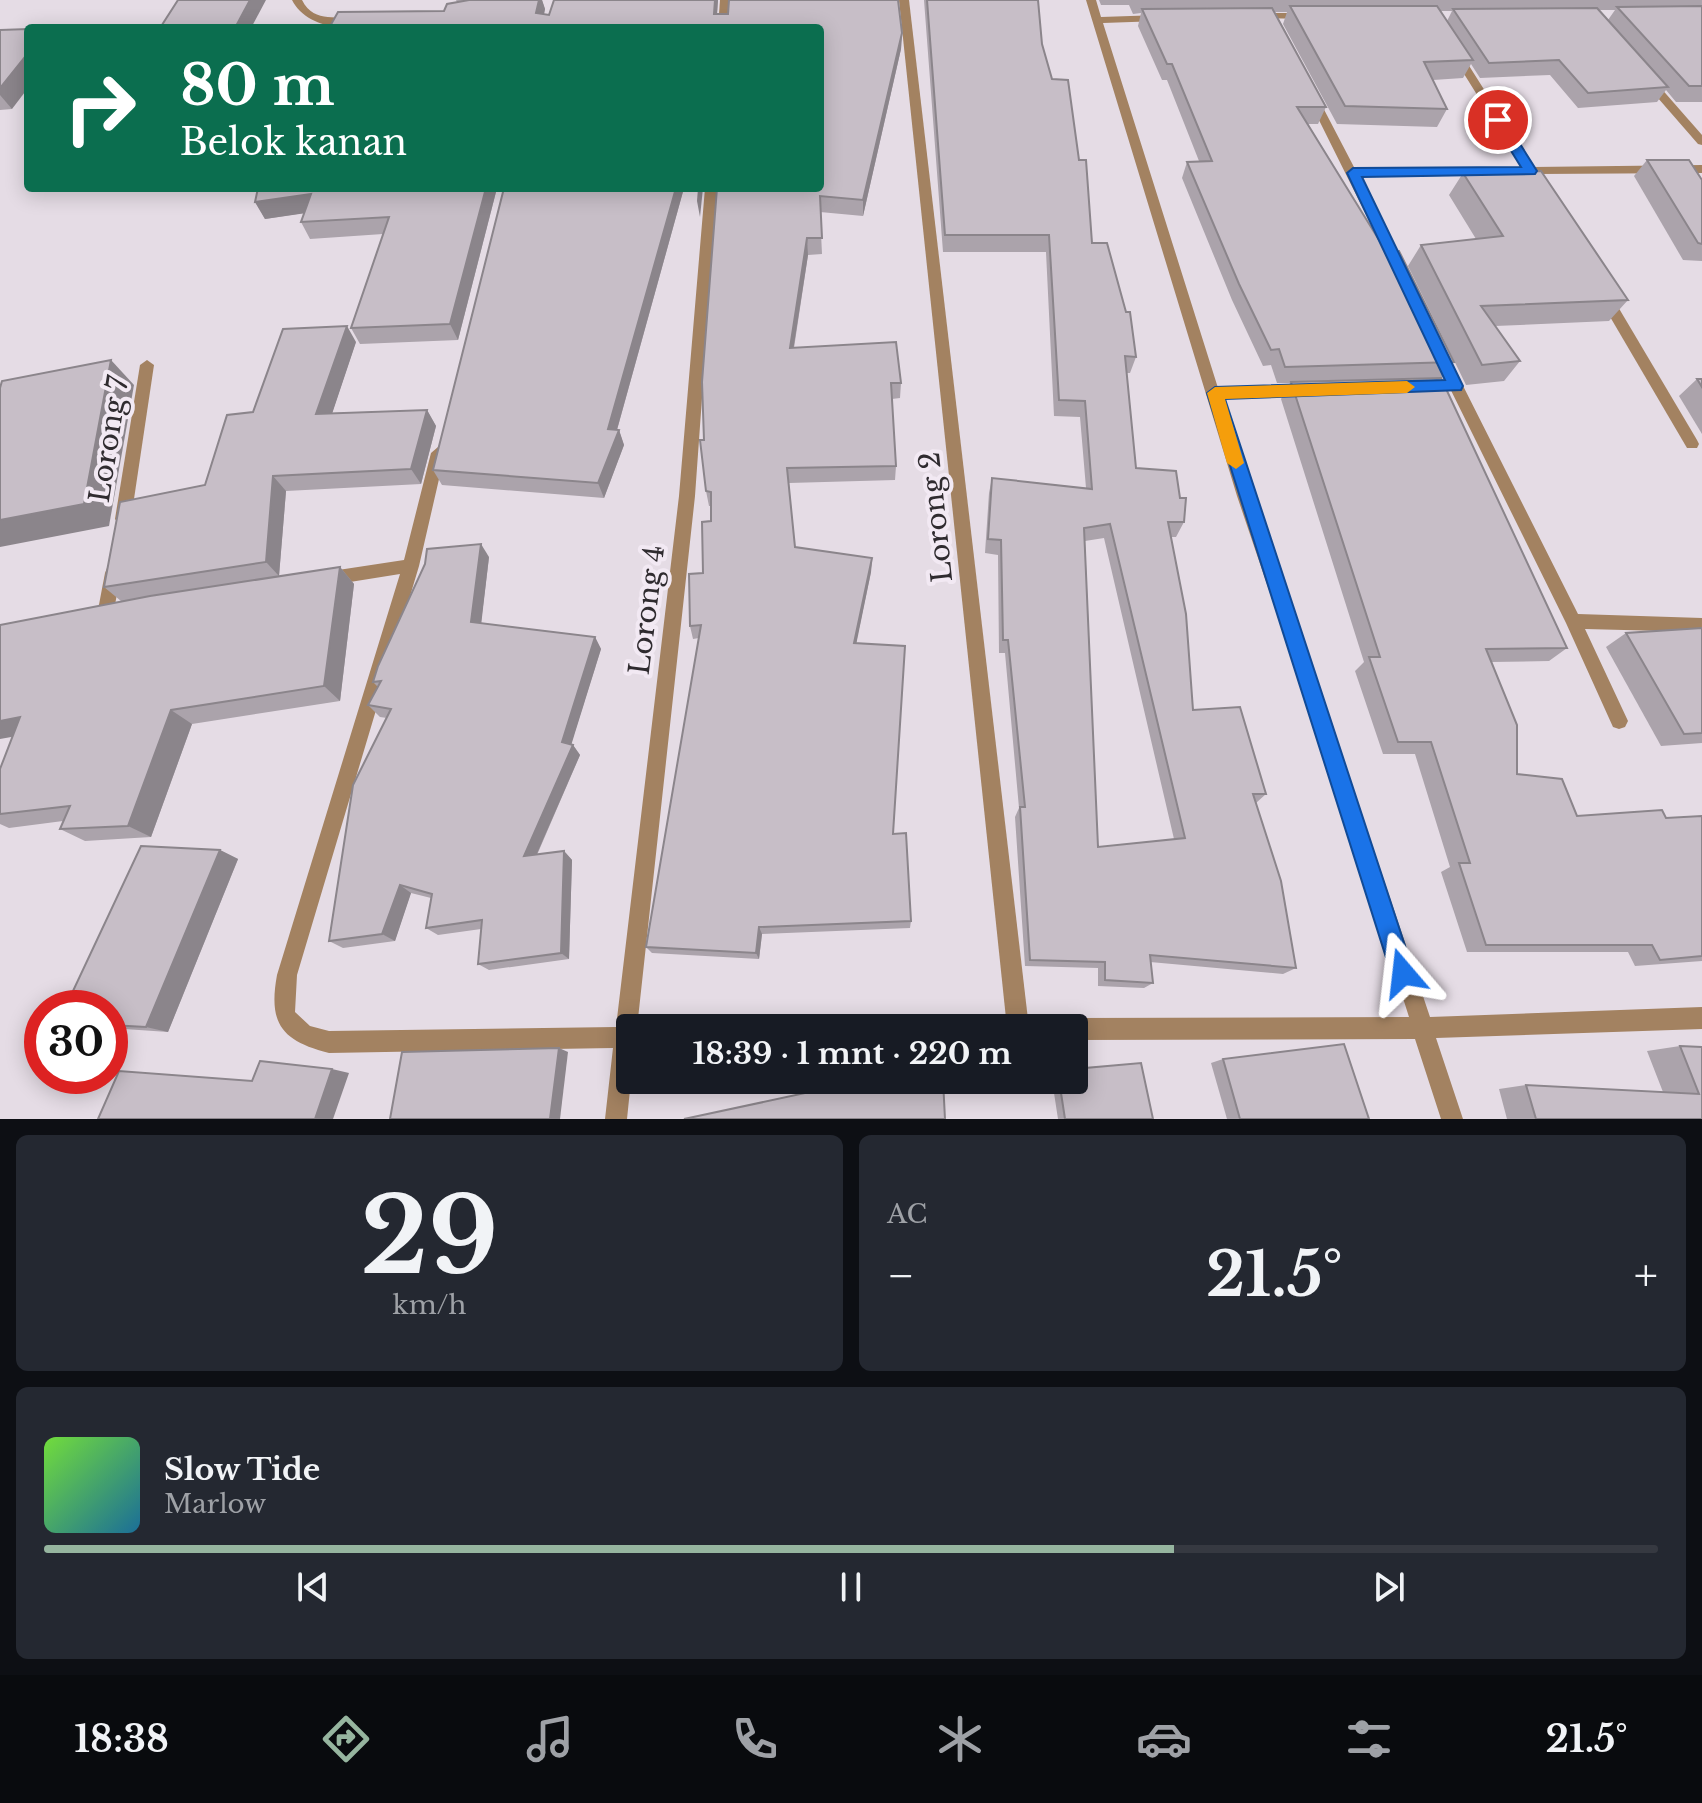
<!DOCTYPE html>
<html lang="id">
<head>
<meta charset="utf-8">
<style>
  body { margin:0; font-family:"Libre Baskerville",serif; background:#242831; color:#f1f3f6; height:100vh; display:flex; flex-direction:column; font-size:30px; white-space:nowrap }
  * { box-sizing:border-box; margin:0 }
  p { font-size:26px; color:#9ea1a6 }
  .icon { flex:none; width:44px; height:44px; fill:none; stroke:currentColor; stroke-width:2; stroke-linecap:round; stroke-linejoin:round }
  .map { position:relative; height:1119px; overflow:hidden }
  .drawer { display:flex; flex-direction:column; gap:16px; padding:16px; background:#0d0f14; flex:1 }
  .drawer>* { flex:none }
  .hud { position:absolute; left:24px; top:24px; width:800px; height:168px; border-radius:8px; box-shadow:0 4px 20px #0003; background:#0b6e4f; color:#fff; overflow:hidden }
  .speed { position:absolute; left:24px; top:990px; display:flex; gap:16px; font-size:40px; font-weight:700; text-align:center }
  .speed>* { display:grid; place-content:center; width:104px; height:104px; border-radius:50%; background:#171b24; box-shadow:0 4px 20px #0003; line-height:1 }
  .speed .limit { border:12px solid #d22; background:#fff; color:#111 }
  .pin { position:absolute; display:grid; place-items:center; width:68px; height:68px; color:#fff; margin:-34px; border:4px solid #fff; border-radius:50%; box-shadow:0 2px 8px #0007 }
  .me { position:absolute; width:88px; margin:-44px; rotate:343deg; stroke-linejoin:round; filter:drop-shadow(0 0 6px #0008) }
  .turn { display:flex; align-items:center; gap:28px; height:168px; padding:0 24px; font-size:36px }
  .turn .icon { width:104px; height:104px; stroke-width:2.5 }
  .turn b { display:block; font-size:56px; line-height:68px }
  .big { font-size:60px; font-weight:700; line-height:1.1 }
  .drawer .widget { flex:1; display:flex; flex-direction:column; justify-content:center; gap:12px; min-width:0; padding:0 28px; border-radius:12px; background:#242831 }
  .drawer .dial { align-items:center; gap:0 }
  .dial b { font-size:104px; line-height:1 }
  .song { display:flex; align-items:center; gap:24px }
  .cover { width:96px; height:96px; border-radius:12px; background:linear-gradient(135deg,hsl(100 70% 55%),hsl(200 70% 35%)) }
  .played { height:8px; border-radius:4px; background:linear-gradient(90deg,#96b59f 70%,#363941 70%) }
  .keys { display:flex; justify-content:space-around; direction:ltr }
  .heat { display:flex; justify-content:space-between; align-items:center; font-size:44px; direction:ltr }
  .drawer .tiles { flex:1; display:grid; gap:16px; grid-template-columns:1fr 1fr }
  .widget:last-child { grid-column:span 2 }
  .trip { position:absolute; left:616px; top:1014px; width:472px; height:80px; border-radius:8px; background:#171b24; box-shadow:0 4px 20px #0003; font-weight:700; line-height:80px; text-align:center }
  .tabs { display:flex; height:128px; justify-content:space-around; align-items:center; background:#090b0e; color:#9ea1a6 }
  .tabs .icon { width:56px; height:56px }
  .tabs .current { color:#96b59f }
  .tabs b { font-size:36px; color:#f1f3f6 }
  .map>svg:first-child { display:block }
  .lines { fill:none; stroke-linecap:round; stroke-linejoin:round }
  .street { fill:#a38261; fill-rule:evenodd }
  .wall { fill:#aba3ab; fill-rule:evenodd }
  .shaded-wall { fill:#8b858b }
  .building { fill:#c7bec7; stroke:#8b858b; stroke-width:2; fill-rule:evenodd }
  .route { fill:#1a73e8; stroke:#114b97; stroke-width:2 }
  .slow { fill:#f59e0b }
  .labels { text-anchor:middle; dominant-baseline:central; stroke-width:8; stroke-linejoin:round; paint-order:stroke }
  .street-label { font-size:28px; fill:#2f2b2f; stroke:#f2e9f3 }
</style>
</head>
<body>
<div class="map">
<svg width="1702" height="1119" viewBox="0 0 1702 1119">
  <rect width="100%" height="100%" fill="#e5dce5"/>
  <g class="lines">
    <!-- street -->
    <g class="street">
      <path d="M292 0H302C315 26 339 12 358 22 336 33 303 22 292 0Z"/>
      <path d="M720 0H730L728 28H718Z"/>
      <path d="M899 0H909L1029 1028H1007Z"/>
      <path d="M1086 0H1096L1101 17 1160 15 1165 18 1160 21 1103 23 1218 388 1305 385 1312 390 1305 395 1222 398 1430 1017 1702 1007V1029L1436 1038 1463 1119H1441L1415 1039 1074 1040V1028H1064L1067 1022 1074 1018 1409 1017 1342 806 1237 496Z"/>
      <path d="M1255 13H1308L1313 16 1308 19 1251 18 1250 16Z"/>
      <path d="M1456 50 1461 53 1533 167 1702 165V173L1538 174 1547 189 1541 193 1537 192 1526 175 1359 177 1406 270 1405 273H1395L1308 98 1313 95 1318 98 1355 169 1522 167 1451 53Z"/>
      <path d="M1644 78H1652L1702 135V145L1698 144 1644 82Z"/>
      <path d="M705 188H717L695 496 637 1028H630L631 1080 627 1119H605L613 1048 329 1053C282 1041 268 1024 277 975L400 574 325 586 319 584 317 579 319 574 325 572 404 560 431 453 438 447 445 453 419 566 297 975 295 1012 310 1026 329 1031 616 1027 679 496Z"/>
      <path d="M1606 293 1611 295 1697 440 1699 444 1697 448H1687L1599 298Z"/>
      <path d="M1439 347 1446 352 1578 614 1702 618V632L1585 629 1628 721 1625 727 1619 729 1613 727 1566 623 1432 352Z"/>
      <path d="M147 360 154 365 131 519 128 523H118L115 519 140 365Z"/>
      <path d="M113 566 119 568 121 573 113 615 111 620 105 622 99 620 97 615 105 573 107 568Z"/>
    </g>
  </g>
  <!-- wall -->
  <g class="wall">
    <path d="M456 0H542L545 9 544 14 549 15 554 0H718L717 14H728L729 0H898L902 33 901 49 863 216 820 212 822 254 808 255 794 348 896 342 901 383 900 398 892 399 896 466 895 480 789 483 795 547 872 558 871 572 856 643 905 646 893 834 906 833 911 921 910 928 762 934 759 959 652 953 646 947 699 638 693 639 690 626 689 574 703 573 702 522 711 521V506H709L706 491 700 440H704L702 382 717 188H820V28H329L338 12 444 11 447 4 457 2Z"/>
    <path d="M924 0H1038L1042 44 1052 79 1079 160 1092 243 1136 357 1130 373H1127L1136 468 1184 522 1176 537H1171L1193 710 1266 794 1256 803 1296 968 1283 974 1150 962 1153 983 1144 988 1098 986V968L1025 966 1015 817 1019 808 1005 653H999L998 555 985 553 989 493 992 478 1086 488 1080 417 1054 416 1046 252H943ZM1104 538 1147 723 1174 839 1098 847 1085 541Z"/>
    <path d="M1099 0H1702V102H1676L1666 90 1657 102 1578 108 1550 75 1480 78 1471 64 1463 78 1433 80 1447 109 1437 127 1337 124 1283 24 1287 12H1275L1326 107 1318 124H1308L1454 362 1442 378H1441L1567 648 1549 661 1491 662 1517 774 1577 816 1666 818 1702 816V961L1635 966 1628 952H1467L1441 872 1450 867 1415 754H1383L1355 671 1364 662 1281 399 1290 383H1277L1271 365 1263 366 1232 300 1182 178 1187 162 1199 161 1167 80H1162L1138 26 1141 13 1133 14 1129 5H1101ZM1599 10H1615L1608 20ZM1441 11H1452L1447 21Z"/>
    <path d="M0 30 12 109 0 110Z"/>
    <path d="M1647 160 1702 180V261L1683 260 1634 176Z"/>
    <path d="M1463 173 1628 300 1609 321 1495 326 1520 361 1504 381 1466 385 1408 266 1421 245 1476 239 1449 195Z"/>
    <path d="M497 188 458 340 360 344 351 328 383 234 310 239 301 222 304 213 265 219 255 202Z"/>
    <path d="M684 188 617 430H619L624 445 604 498 442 485 433 470Z"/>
    <path d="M356 342 332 413 427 410 436 426 421 484 286 491 279 576 340 567 354 584 340 701 192 724 151 837 85 841 60 829 63 821 9 828 0 824V769L121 601 104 587 205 485 253 412Z"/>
    <path d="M1697 379H1702V434L1679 396Z"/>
    <path d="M489 557 481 623 595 637 601 649 571 744 573 745 580 755 537 855 564 851 572 860 569 959 489 970 478 964 481 929 438 935 426 928 431 898 411 893 395 941 343 948 329 941 387 718 380 717 368 705 378 687 373 682Z"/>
    <path d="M1702 628V743L1661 746 1606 647 1626 633Z"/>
    <path d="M220 850 238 859 168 1032 110 1028V1008Z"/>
    <path d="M1680 1046 1702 1047V1119H1507L1499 1089 1526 1085 1663 1092 1647 1051Z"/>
    <path d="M1223 1059 1369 1119H1227L1211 1063Z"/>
    <path d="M1052 1080H1074L1153 1119H1058Z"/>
  </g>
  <!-- shaded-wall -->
  <g class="shaded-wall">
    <path d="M250 0H266L251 28H235Z"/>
    <path d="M539 0H542L545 9 541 28 536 13Z"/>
    <path d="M715 0H718L716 28 714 14Z"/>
    <path d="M902 33 901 49 863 216V200Z"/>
    <path d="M28 53V88L12 109 0 95V88Z"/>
    <path d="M486 188H497L458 340 450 324Z"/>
    <path d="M676 188H684L613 444 608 429Z"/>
    <path d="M698 188H703L700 217 697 201Z"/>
    <path d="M311 194 320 211 265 219 255 202Z"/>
    <path d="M807 238 808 255 791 364 790 348Z"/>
    <path d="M347 326 356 342 327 429 316 414Z"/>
    <path d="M111 360 134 385 109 526 0 547V520Z"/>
    <path d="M427 410 436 426 421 484 411 469Z"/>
    <path d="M619 430 624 445 604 498 598 483Z"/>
    <path d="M273 476 286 491 279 576 266 562Z"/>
    <path d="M481 544 489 557 480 634 471 622Z"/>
    <path d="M872 558 871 572 854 655V643Z"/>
    <path d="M340 567 354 584 340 701 324 686Z"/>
    <path d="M595 637 601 649 569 752 562 742Z"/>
    <path d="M171 710 192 724 151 837 128 826Z"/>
    <path d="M20 717 45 731 0 739V721Z"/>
    <path d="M573 745 580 755 532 865 524 856Z"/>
    <path d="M220 850 238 859 168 1032 146 1027Z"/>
    <path d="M564 851 572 860 569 959 561 953Z"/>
    <path d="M400 885 411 893 395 941 382 934Z"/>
    <path d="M759 927 762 934 759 959 756 953Z"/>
    <path d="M559 1048 568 1052 560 1119H550Z"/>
    <path d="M332 1069 349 1073 333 1119H315Z"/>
  </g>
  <!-- building -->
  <g class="building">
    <path d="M178 0H250L235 28H160Z"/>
    <path d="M469 0H539L536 13 549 15 554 0H715L714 14H728L729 0H898L902 33 863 200 820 196 822 238H807L790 348 896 342 901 383H891L896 466 787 468 795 547 872 558 854 643 905 646 893 834 906 833 911 921 759 927 756 953 646 947 701 625 690 626 689 574 703 573 702 522 711 521V492L706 491 700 440H704L702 382 717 188H820V28H329L338 12 444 11 447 4Z"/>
    <path d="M927 0H1038L1042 44 1052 79 1068 80 1079 160H1086L1092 243H1107L1126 312H1130L1136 357 1125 356 1136 468 1176 471 1180 498H1186L1184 522H1168L1186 614 1193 710 1240 707 1266 794H1253L1281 881 1296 968 1150 955 1153 983 1105 980V962L1030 960 1020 807H1025L1008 640H1003L1001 540 988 539 992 478 1092 489 1085 401 1059 400 1049 235H945ZM1110 524 1155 712 1185 838 1098 847 1084 528Z"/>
    <path d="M1290 6H1437L1473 60 1424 62 1447 109 1345 106Z"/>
    <path d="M1702 6V86H1689L1617 7Z"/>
    <path d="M1272 8 1326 107H1297L1387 253 1399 251 1454 362 1285 367 1279 349 1271 350 1239 284 1187 162 1212 161 1172 64H1167L1142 9Z"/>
    <path d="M1597 8 1668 87 1588 93 1559 60 1489 63 1453 9Z"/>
    <path d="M28 29V53L0 88V30Z"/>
    <path d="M1647 160H1689L1702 180V244L1698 243Z"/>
    <path d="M1541 171 1628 300 1481 306 1520 361 1482 365 1421 245 1503 236 1463 173Z"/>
    <path d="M258 188H486L450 324 351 328 389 217 301 222 311 194 255 202Z"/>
    <path d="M504 188H676L608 429 619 430 598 483 433 470Z"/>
    <path d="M347 326 316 414 427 410 411 469 273 476 266 562 104 587 120 502 205 485 227 415 253 412 283 329Z"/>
    <path d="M111 360 84 504 0 520V388L2 381Z"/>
    <path d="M1441 378 1567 648 1486 649 1517 725V774L1562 779 1577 816 1662 810 1666 818 1702 816V956L1660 960 1652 945H1486L1459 863H1470L1431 742H1398L1369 657H1380L1291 382Z"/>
    <path d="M1697 379H1702V387Z"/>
    <path d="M481 544 471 622 595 637 562 742 573 745 524 856 564 851 561 953 478 964 482 920 426 928 432 894 400 885 382 934 329 941 353 785 391 709 368 705 381 681 373 682 378 666 425 564 427 549Z"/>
    <path d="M340 567 324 686 171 710 128 826 60 829 70 806 0 814V769L20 717 0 721V625L150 596Z"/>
    <path d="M1702 628V733L1684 734 1626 633Z"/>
    <path d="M141 846 220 850 146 1027 110 1025V1008H65Z"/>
    <path d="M1344 1044 1369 1119H1240L1223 1059Z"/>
    <path d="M1680 1046 1702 1047V1119H1536L1526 1085 1699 1094Z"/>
    <path d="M559 1048 550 1119H390L402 1052Z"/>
    <path d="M260 1061 332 1069 315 1119H98L119 1071 252 1081Z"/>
    <path d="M1141 1063 1153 1119H1065L1059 1080H1074V1069Z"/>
    <path d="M824 1080H943L945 1119H684L824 1089Z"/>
  </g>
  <!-- route -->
  <path class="route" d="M1498 116 1505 120 1537 171 1535 174 1362 177 1463 386 1461 390 1225 399 1414 973 1411 981 1403 984 1395 981 1391 973 1207 393 1215 387 1445 380 1347 173 1353 168 1521 167 1492 120Z"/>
  <!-- slow -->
  <path class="slow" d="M1407 381 1415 387 1407 393 1225 399 1244 463 1236 469 1227 463 1207 393 1215 387Z"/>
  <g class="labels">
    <!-- street labels -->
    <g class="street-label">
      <text transform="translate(109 439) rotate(-81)">Lorong 7</text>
      <text transform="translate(936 517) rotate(-96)">Lorong 2</text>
      <text transform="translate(647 610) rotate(-83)">Lorong 4</text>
    </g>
  </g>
</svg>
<div class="speed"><div class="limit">30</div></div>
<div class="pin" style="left:1498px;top:120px;background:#d93025"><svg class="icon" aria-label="arrive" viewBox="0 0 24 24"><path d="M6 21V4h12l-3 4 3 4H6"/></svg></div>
<svg class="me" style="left:1403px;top:973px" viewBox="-20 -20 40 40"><path d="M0-17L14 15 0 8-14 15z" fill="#1a73e8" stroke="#fff" stroke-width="4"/></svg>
<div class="trip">18:39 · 1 mnt · 220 m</div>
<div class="hud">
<div class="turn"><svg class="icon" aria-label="right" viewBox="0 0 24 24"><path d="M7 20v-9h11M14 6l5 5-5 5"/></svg><div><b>80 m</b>Belok kanan</div></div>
</div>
</div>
<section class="drawer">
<div class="tiles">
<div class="widget dial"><b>29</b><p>km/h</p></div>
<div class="widget"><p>AC</p>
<div class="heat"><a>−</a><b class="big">21.5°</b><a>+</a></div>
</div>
<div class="widget">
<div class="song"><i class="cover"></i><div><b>Slow Tide</b><p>Marlow</p></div></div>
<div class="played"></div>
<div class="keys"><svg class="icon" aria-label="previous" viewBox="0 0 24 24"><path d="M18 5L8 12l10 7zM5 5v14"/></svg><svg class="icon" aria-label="pause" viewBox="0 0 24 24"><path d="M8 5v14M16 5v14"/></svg><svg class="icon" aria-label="next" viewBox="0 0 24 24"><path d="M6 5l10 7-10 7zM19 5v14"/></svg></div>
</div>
</div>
</section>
<nav class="tabs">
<b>18:38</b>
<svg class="icon current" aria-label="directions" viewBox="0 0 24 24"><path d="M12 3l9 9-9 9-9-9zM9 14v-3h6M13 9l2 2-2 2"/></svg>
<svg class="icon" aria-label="music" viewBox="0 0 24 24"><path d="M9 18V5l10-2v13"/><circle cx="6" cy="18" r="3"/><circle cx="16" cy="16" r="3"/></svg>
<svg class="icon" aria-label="phone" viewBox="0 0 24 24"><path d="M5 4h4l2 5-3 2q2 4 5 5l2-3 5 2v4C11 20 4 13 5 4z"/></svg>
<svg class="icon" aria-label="climate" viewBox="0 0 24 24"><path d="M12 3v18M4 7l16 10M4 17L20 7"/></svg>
<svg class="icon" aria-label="car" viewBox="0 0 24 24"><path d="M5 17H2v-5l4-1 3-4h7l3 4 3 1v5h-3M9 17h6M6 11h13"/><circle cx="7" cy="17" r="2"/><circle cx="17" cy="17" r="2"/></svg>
<svg class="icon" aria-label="filters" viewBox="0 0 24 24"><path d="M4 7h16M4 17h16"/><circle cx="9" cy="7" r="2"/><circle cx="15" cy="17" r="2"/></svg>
<b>21.5°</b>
</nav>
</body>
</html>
